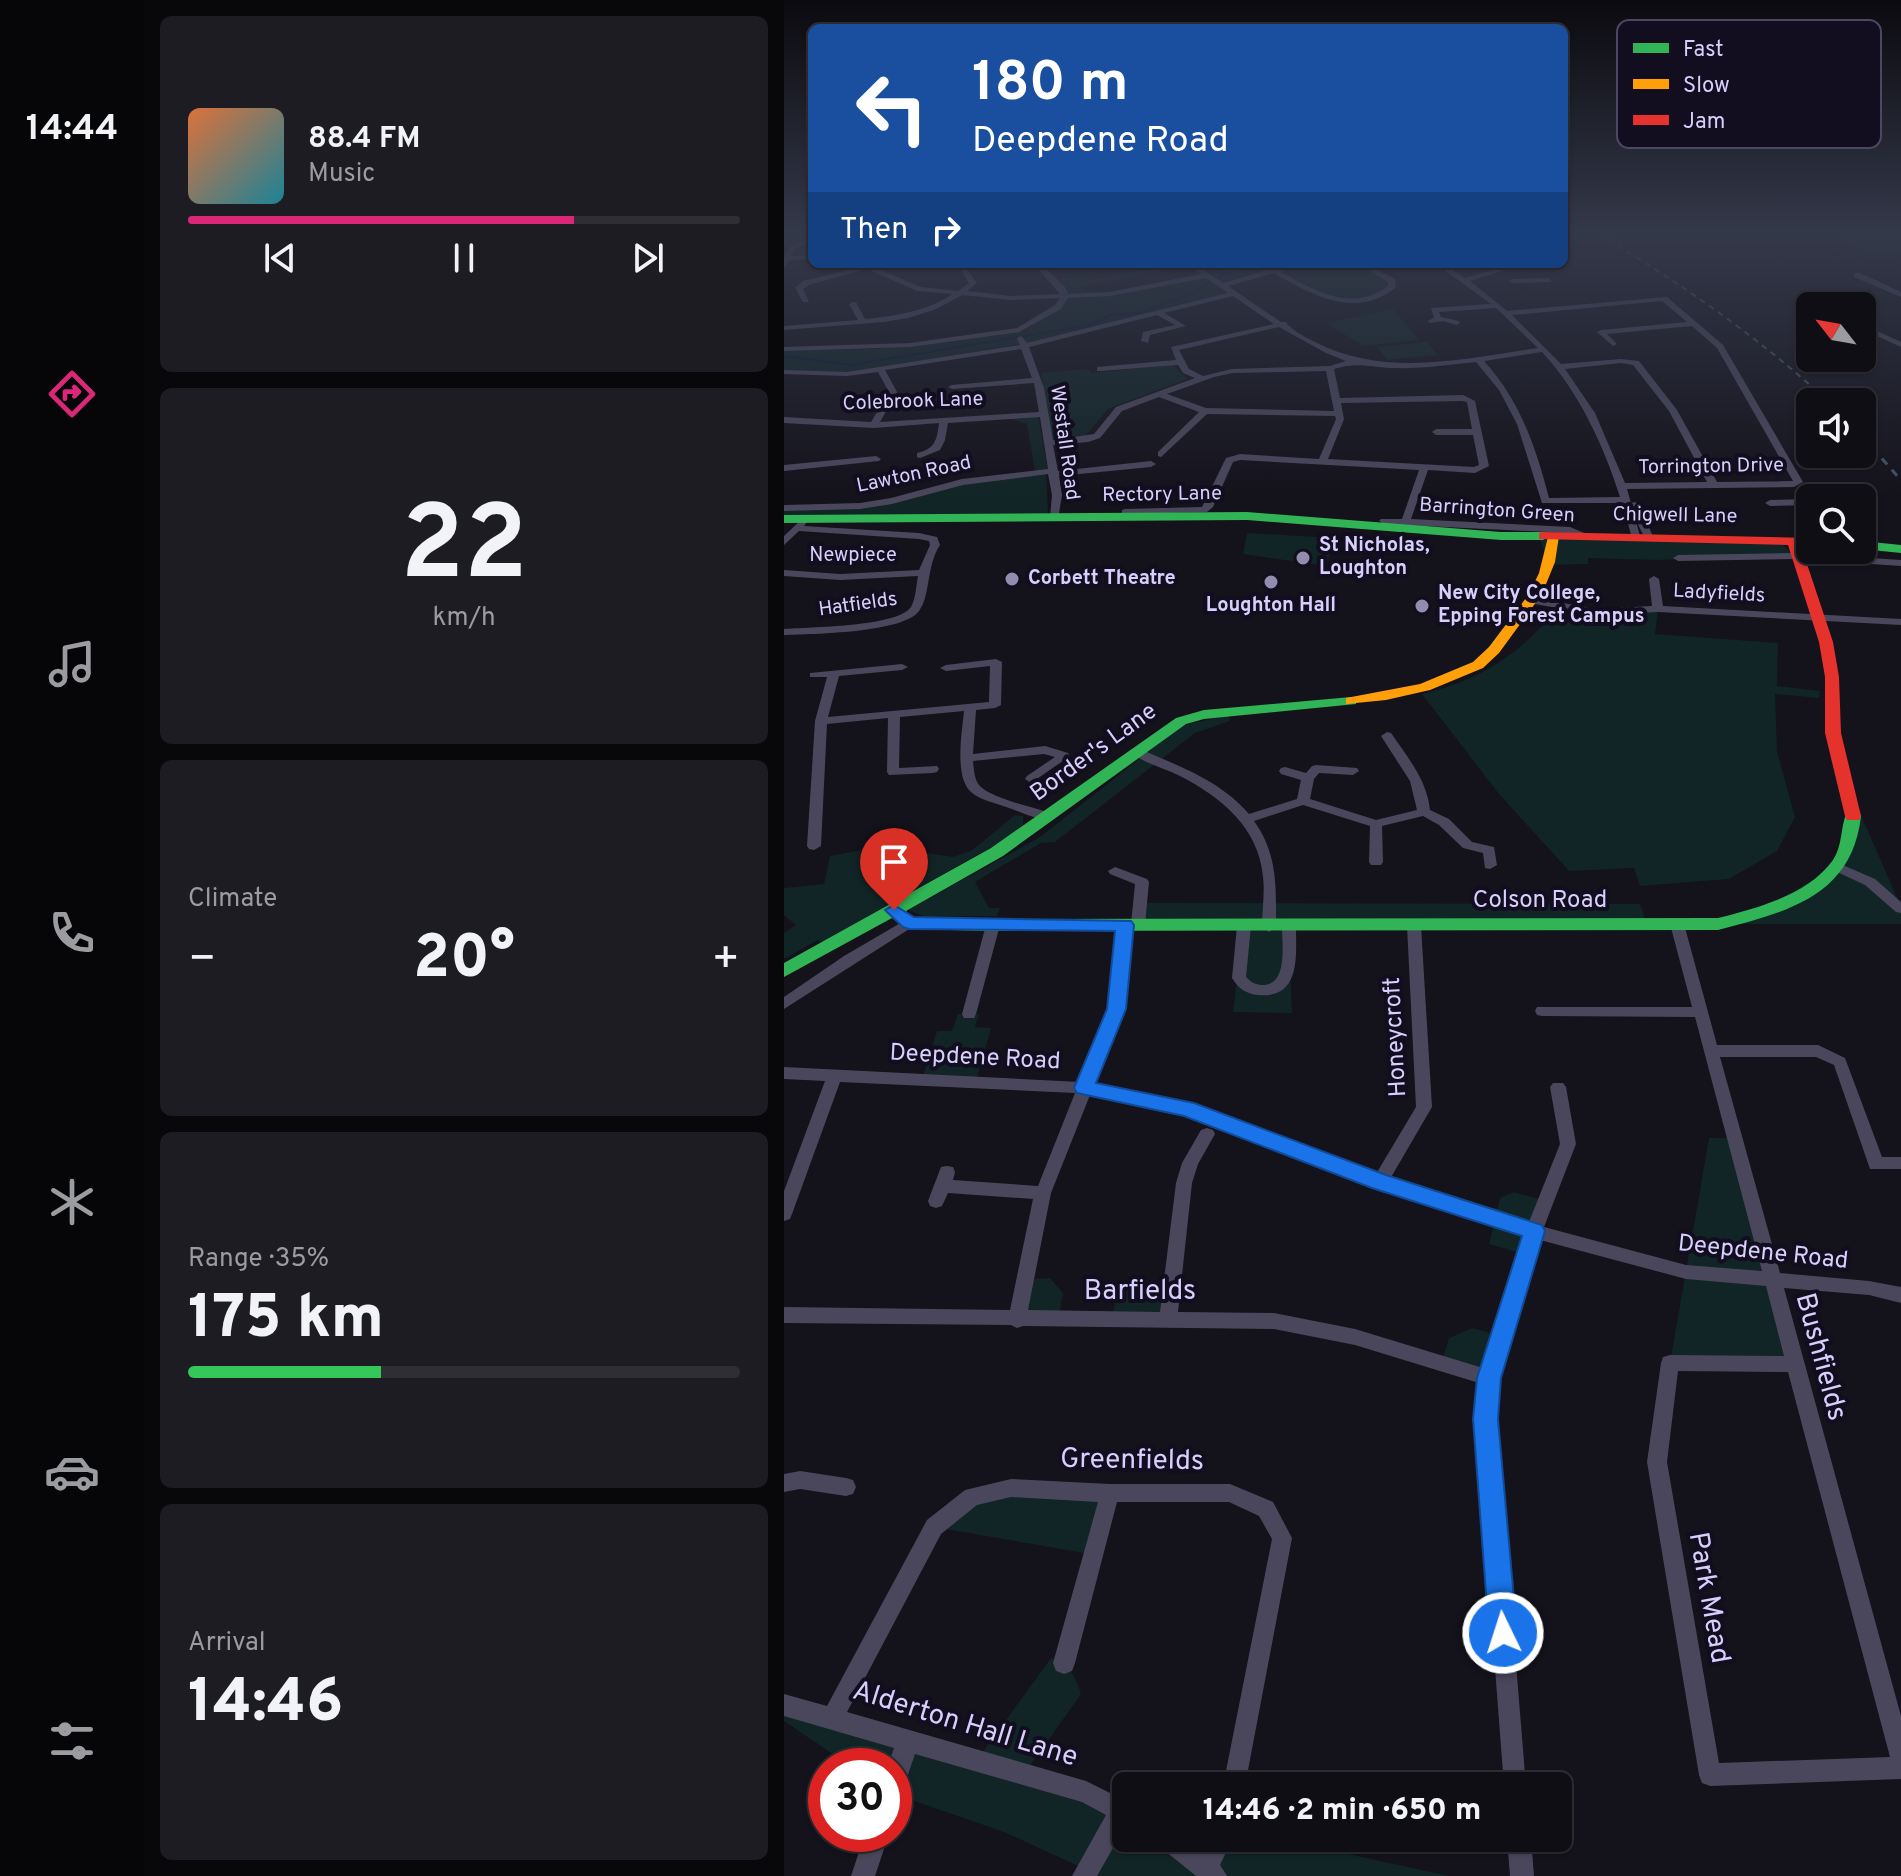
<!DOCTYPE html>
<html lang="en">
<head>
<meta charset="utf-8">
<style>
  body { margin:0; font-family:Overpass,sans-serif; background:#1d1c22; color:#f1f3f6; height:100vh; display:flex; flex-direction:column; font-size:30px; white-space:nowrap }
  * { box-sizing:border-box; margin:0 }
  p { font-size:26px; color:#9b9ca0 }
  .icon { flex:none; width:44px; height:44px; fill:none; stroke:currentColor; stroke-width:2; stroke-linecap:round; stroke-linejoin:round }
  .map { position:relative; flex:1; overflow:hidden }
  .drawer { display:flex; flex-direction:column; gap:16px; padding:16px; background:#08080b; width:640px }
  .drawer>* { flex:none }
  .top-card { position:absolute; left:24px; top:24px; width:760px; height:244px; border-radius:12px; box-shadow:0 2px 6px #0004,0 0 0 2px #2f2e34; background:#1a4fa0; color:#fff; overflow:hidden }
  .needle { width:52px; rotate:301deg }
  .controls { position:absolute; left:1012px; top:292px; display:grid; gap:16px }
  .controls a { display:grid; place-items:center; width:80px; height:80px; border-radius:12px; background:#0f0e14; box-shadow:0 2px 6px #0004,0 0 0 2px #2f2e34; font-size:40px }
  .speed { position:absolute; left:24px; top:1748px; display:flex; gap:16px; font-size:40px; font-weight:700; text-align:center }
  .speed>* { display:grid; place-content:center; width:104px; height:104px; border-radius:50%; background:#0f0e14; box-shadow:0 2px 6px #0004,0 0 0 2px #2f2e34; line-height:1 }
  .speed .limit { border:12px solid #d22; background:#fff; color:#111 }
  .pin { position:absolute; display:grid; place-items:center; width:68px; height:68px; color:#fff; margin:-82px -34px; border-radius:50% 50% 50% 0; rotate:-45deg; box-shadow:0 0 8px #0007 }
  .pin .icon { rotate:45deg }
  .me { position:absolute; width:88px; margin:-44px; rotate:356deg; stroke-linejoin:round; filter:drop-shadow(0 0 6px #0008) }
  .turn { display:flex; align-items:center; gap:28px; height:168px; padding:0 32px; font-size:36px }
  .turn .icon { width:104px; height:104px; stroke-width:2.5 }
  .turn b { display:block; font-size:56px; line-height:68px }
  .then { display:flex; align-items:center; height:76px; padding:0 32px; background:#0003; gap:16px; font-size:30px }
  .big { font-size:60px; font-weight:800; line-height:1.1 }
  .drawer .tile { flex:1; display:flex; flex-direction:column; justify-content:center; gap:12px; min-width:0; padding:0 28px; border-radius:12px; background:#1d1c22 }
  .drawer .dial { align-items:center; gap:0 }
  .dial b { font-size:104px; line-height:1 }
  .song { display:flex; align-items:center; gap:24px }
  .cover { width:96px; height:96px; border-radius:12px; background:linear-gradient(135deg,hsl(20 70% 55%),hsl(190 70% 35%)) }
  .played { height:8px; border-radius:4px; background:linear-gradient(90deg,#db2777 70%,#2f2e34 70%) }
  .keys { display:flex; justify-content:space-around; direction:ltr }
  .heat { display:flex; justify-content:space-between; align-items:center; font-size:44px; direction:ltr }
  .charge { height:12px; border-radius:6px; background:linear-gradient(90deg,#34c759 35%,#2f2e34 0) }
  .trip { position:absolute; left:328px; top:1772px; width:460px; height:80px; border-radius:12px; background:#0f0e14; box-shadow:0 2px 6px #0004,0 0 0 2px #2f2e34; font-weight:800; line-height:80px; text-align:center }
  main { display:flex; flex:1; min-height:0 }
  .tab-bar { display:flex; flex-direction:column; width:144px; justify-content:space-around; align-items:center; background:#060608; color:#9b9ca0 }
  .tab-bar .icon { width:56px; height:56px }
  .tab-bar .active { color:#db2777 }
  .tab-bar b { font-size:36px; color:#f1f3f6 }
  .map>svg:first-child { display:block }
  .green { fill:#112426 }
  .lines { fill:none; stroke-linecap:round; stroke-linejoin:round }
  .stream { stroke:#0d1836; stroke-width:2 }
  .street { fill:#4a475c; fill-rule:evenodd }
  .fast { fill:#30b455; fill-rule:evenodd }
  .slow { fill:#ff9f0a; fill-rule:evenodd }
  .jam { fill:#e5322d; fill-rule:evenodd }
  .rail-far1 { stroke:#435364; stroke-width:2; stroke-dasharray:6 5; stroke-linecap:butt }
  .rail { stroke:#435364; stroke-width:3; stroke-dasharray:8 7; stroke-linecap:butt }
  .route { fill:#1a73e8; stroke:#114b97; stroke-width:2 }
  .poi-dot { fill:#938dad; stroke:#120e1f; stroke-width:3 }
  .labels { text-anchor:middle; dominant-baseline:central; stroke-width:8; stroke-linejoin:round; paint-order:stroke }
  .far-street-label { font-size:20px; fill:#d7cffc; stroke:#120e1f }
  .far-poi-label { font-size:20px; font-weight:bold; fill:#d7cffc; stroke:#120e1f; text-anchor:start }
  .street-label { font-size:24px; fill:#d7cffc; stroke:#120e1f }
  .near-street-label { font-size:28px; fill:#d7cffc; stroke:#120e1f }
  .key { fill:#120e1f; stroke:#4d4861; stroke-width:2 }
  .key-label { font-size:22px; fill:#d7cffc }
</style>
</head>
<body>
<main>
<nav class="tab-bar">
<b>14:44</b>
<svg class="icon active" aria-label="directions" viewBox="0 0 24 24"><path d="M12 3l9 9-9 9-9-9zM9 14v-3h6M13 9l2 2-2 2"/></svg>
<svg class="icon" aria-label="music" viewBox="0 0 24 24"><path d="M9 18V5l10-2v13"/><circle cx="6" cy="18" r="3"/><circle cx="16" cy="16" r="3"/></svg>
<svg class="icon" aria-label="phone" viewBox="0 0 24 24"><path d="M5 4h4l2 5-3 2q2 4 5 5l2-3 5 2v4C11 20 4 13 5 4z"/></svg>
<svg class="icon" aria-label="climate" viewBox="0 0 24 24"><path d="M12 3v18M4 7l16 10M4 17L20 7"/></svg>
<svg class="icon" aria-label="car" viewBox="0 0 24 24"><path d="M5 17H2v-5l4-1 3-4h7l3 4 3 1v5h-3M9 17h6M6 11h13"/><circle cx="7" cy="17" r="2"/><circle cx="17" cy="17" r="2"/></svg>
<svg class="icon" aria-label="filters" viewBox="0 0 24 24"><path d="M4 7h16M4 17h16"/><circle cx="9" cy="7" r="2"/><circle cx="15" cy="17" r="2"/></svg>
</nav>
<section class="drawer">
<div class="tile">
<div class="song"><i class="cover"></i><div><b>88.4 FM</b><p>Music</p></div></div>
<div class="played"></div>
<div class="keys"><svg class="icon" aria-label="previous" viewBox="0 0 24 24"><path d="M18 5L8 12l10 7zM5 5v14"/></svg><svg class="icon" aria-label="pause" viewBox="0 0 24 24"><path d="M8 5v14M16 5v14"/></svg><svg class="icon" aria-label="next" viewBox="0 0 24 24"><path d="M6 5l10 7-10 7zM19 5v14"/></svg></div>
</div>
<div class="tile dial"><b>22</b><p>km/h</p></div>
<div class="tile"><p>Climate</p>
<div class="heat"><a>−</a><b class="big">20°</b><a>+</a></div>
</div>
<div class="tile"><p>Range · 35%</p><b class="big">175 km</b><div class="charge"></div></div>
<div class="tile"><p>Arrival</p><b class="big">14:46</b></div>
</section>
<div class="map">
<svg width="1117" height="1876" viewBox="0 0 1117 1876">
  <rect width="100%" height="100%" fill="#14121b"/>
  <!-- green -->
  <g class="green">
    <path d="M1017 235H1117V254L1109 251 1047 260 1042 258 1073 252 1074 248 1054 239H1029Z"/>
    <path d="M352 264H366L377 271 297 287 305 295 285 296 284 289 275 280 296 276 303 281 360 270Z"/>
    <path d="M416 264 499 265 430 284 444 294 286 335 96 369 65 373 0 371V350L89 349 241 330 279 306 285 298 328 295 420 277 447 267 431 273Z"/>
    <path d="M517 264H577L608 281V287C558 313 534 292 489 270Z"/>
    <path d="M609 309 635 340 579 346 543 323Z"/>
    <path d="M643 342 654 355 603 360 593 347Z"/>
    <path d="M389 365 403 379 324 409 301 436 267 439 257 373 304 369 307 373 319 372Z"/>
    <path d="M254 416 264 470 251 471 243 424 225 418Z"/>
    <path d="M262 472 264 514 0 518V508L76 506 178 482Z"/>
    <path d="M463 533 551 538 542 566 459 554Z"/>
    <path d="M755 536 998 544 1006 551 1005 555 874 560 804 558V564L765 565Z"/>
    <path d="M874 609 871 634 994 643 993 686 1036 691 1035 698 991 694 993 751 1011 817 993 851 945 879 856 886 850 868 785 871 715 794 638 694C699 679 732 656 773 610L813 612Z"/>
    <path d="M444 715 446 721 411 733 271 842 257 843 191 882 205 908H216L213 916H139L124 910 256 837 397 726Z"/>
    <path d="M1068 794 1117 907V924H934L965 916 1053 867Z"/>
    <path d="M231 815 239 816V825L227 836 38 942 34 940 0 959V933L12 925 0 915V888L40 884 46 856 99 846 169 857 187 851Z"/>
    <path d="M356 903 856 904 863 925 505 927 503 978 507 984 508 1013 449 1012 459 926 354 925Z"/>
    <path d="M174 1014H195L191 1027 207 1028 192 1081 138 1080 153 1031H168Z"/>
    <path d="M925 1138H950L1009 1364 886 1363Z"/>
    <path d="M730 1192 762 1201 743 1255 705 1244 716 1198Z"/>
    <path d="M266 1278 279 1293 274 1320H233L242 1279Z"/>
    <path d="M353 1281H388L384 1320H328L332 1294Z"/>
    <path d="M688 1328 717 1336 705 1378 657 1365 665 1338Z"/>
    <path d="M326 1493 312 1555 150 1527 188 1497Z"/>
    <path d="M267 1658C285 1665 292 1676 297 1694L241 1773 342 1813V1838H491L665 1876H304L303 1870 220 1832 110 1794V1766H66L0 1721V1705L193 1760Z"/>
  </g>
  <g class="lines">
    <!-- stream -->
    <path class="stream" d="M0 356 68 365 306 325 327 315 355 313 410 293 421 284 463 264"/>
    <!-- street -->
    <g class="street">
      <path d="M28 237V241L10 249 7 256 28 255V259L6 260 0 268V257L5 247Z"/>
      <path d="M780 249 783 253 780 255Z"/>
      <path d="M74 264H83L137 287 174 291 185 283 173 264H179L193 283 183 291 227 296 276 294 250 264H257L282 288 284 294 326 292 417 274 403 264H411L439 283 489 268 520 264 497 272C532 291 568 313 604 286V282L574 264H582L611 279 612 287C574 320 527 295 490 273L444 286 497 322H502C507 330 521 337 531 342 601 378 681 359 754 348L712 308 655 312 657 317 675 321 676 323 672 325 659 321 647 323 643 321 650 318 647 308 707 304 652 264H660L681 278 729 264H740L686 281 723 311 883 297 939 345 1019 482 1010 487 843 489 847 503 851 502 856 505 869 537 861 539 851 518 856 536 848 538 838 503H758L733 424 715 390 692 362C664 365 636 369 608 368 583 367 575 362 550 369L556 398 679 395 691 401 705 466 691 473 644 470 627 519 786 527 805 535V539H799L784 533 600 524 595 521 597 519H618L635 470 456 460 449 462 429 507 423 512 338 514V510L341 509 418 507 442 458 456 454 535 459 552 419 551 416 423 414 377 457 374 456V452L415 412 375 397 338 411 316 438 304 442 269 445 274 471 367 461 372 464 367 467 275 476 278 495 274 519 266 517 268 495 264 474 179 485 108 504 76 509 0 511V505L76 503 107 498 178 479 264 469 256 417 164 423 161 440 156 450 136 458 133 457V453C151 449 153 440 155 423L90 428 0 423V417L87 422 105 392 94 372 63 376 0 374V370L63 372 236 345 233 338 237 336 243 343 444 293 422 278 326 296 284 298 277 309 235 332 126 347 0 351V347L126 343 233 328 271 305 276 298 227 300 178 295 150 310 124 318 100 322 0 330V326L74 320 65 304 69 302H72L81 319C112 316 143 311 169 294L133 291 83 269 25 285 19 289 25 302H19L11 288 19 281 77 267ZM449 296 490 324 387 347 392 360 313 367V371H316L394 365 399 373 411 378 332 407 310 434 269 440 260 388 245 347 373 315 391 325 359 332 357 341 364 343 366 335 402 326 380 313ZM878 301 903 322 817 330 813 332 829 346 833 344 823 334 908 326 933 348 1009 481 933 482 893 410 855 361 837 359 777 364 728 315ZM495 327 542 353 562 361 546 366 448 369 419 376 405 369 395 350ZM237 349 248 378 168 385 164 387 168 389 250 383 255 412 96 422 113 392 101 370ZM758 352C795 392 820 446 836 497L765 498C752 448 736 400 700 361ZM837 363 849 365 885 411 923 482 841 483 811 413 781 369ZM542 371 550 411 422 408 383 394 430 377 448 373ZM678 401 683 402 688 429H652L648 432 652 435H689L695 465 690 467 544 459 560 419 557 403Z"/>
      <path d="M1070 273H1076L1117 292V297L1070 277Z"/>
      <path d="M765 278 768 282 729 283 725 281 729 279Z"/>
      <path d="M1078 324 1117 342V347L1078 329Z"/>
      <path d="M92 456 97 459 95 461 0 471V465Z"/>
      <path d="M1026 499V505L986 506 981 503 986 500Z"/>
      <path d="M18 519 23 522 20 526 135 533 153 537 156 545C142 566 147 595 135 611 119 633 28 634 0 635V629C24 627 114 627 127 607 132 598 132 586 134 576L56 580 0 576V570L56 574 135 570 146 545 145 541 135 539 15 531 0 545V536Z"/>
      <path d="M1012 553 1117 560V566L1012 559 894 561 889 558 894 555Z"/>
      <path d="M870 576 875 579 879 606 1117 619V625L874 612 813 615 751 604 746 601 751 598 813 609 868 606 865 579Z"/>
      <path d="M212 659 218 662 217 705 211 708 192 710 189 754 261 746 284 753 286 756 247 783 241 779 243 776 271 757 260 754 189 761C190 769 190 780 196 786 209 799 247 806 265 813L266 816 265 819C251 820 235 811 222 807 211 803 196 800 187 792 170 777 178 732 180 711L116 717 115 768 153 766 155 769 153 772 149 773 105 775 103 772 104 718 43 724 37 846 30 850 25 849 23 846 31 721 43 677H26V673L118 664 124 667 118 670 55 676 44 717 205 702 206 666 162 671 156 668 162 665Z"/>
      <path d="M603 732 607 733C624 758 643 780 646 810L665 819 688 842 710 847 713 865 706 869 701 868 699 853 679 848 655 825 639 816 598 826 599 862 597 865H587L585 862 586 826 519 805 470 821C494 854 492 888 492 927L485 932 478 927C478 910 481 894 479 877 475 828 437 797 396 776 380 768 359 763 346 752L348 749H356C395 766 437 781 465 814L513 799 517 780 497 774 495 771 497 768 501 767 522 773 528 766 532 765 573 768 575 771 569 775 535 773 530 779 526 799 592 820 633 810 626 781 597 736Z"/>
      <path d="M1054 863 1091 879 1117 902V913L1112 912 1081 885 1049 870 1047 867 1049 864Z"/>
      <path d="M331 867 363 879 365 882 361 925 354 930 348 926 340 1009 310 1084 409 1105 592 1174 632 1107 623 926 630 921 635 923 637 926 648 1107 606 1179 745 1222 776 1144 766 1087 769 1083H779L782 1087 792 1144 760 1227 902 1265 978 1271 911 1017 758 1016 753 1015 751 1011 753 1007H908L886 924 893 919 900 924 933 1045H1034L1061 1058 1098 1157H1117V1169H1086L1050 1065 1032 1057H936L996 1273 1085 1281 1117 1287V1303L1085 1295 1000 1288 1117 1716V1779L926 1786 918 1783 915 1775 863 1462 877 1363 879 1357 886 1355 1000 1356 982 1286 902 1279 756 1240 714 1378 712 1419 742 1786H720L692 1419 695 1383 571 1345 490 1329 239 1326 233 1328 227 1325 0 1323V1307L226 1310 249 1199 164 1193 158 1206 152 1208 146 1206 144 1201 157 1167 163 1166 169 1167 171 1172 169 1180 254 1186 291 1093 56 1082 8 1214 6 1219 0 1221V1191L41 1081 0 1079V1067L296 1082 326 1009 334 925 341 920 347 924 351 884 326 874 324 871ZM306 1095 401 1115 590 1187 740 1235 699 1368 571 1329 490 1313 394 1312 408 1183 414 1164 431 1134 429 1130 423 1128 417 1130 398 1163 392 1183 376 1312 244 1310 267 1193ZM894 1371 1004 1372 1106 1757 935 1763 883 1462Z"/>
      <path d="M125 918 130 920 132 923 130 926 0 1009V997L60 956Z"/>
      <path d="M209 920 216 925 192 1014 190 1018H180L178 1014 202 925Z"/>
      <path d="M460 921 467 926 462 977C468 983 472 985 480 985 504 983 498 944 498 927L505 922 512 927C512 956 517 999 474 995 462 994 454 988 448 978L453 926Z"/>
      <path d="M16 1471 62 1478 69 1480 72 1487 69 1494 62 1496 16 1489 0 1492V1474Z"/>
      <path d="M227 1479 326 1484H446L489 1502 508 1538 461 1786H439L488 1539 475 1516 445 1502H333L291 1663 288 1671 280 1674 272 1671 269 1663 314 1502 227 1497 193 1505 157 1534 63 1712 302 1781 342 1801V1825L313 1876H288L322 1815 298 1802 131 1754 118 1792 110 1795V1766H104L110 1748 0 1716V1694L43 1706 143 1520 181 1490Z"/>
      <path d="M81 1834H105L91 1876H67Z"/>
      <path d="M371 1838H402L418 1850 424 1838H449L436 1865 443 1876H412L375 1846Z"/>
      <path d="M723 1838H747L750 1876H726Z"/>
    </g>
    <!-- fast -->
    <g class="fast">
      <path d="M463 512 717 532H759L765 536 759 540H717L463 520 0 523V515Z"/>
      <path d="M1078 541 1117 545V553L1078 549Z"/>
      <path d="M567 697 572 698V704L420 719 402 724 219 856 122 911 129 917 209 919 934 918C973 908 1024 895 1049 860 1059 845 1056 827 1063 812H1075L1077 816C1068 897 1002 912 934 930L209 931 125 929 108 918 0 977V963L207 848 392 718 420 710Z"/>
    </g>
    <!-- slow -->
    <path class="slow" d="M765 533 775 536 771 562 758 594 715 653 699 668 646 690 602 700 562 704V698L636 684 689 662 705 647 745 594 755 573Z"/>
    <!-- jam -->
    <path class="jam" d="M759 532 1026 538V546H1017L1049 642 1055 677 1057 733 1077 816 1075 820H1063L1061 816 1041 733V677L1035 642 1004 545 755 539V533Z"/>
    <!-- rail-far1 -->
    <path class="rail-far1" d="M814 234C897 283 974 337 1045 402"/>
    <!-- rail -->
    <path class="rail" d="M1078 436 1117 480"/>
  </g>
  <!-- sky -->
  <linearGradient id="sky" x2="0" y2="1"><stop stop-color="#0b0a0f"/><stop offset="0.47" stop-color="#34394a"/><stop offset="1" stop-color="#34394a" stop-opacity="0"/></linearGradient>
  <rect width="1117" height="497" fill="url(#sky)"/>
  <!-- route -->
  <path class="route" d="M110 905 130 917 347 921 350 925 342 1009 312 1083 410 1103 602 1175 758 1225 761 1231 717 1378 714 1419 733 1633 729 1643 719 1647 709 1643 705 1633 689 1419 693 1378 738 1236 588 1188 400 1116 293 1093 290 1088 323 1009 331 931 125 929 119 927 101 910Z"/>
  <!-- markers -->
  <g class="poi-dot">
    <circle cx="519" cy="558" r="8"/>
    <circle cx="228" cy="579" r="8"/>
    <circle cx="487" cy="582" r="8"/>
    <circle cx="638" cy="606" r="8"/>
  </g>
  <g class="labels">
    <!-- far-street labels -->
    <g class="far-street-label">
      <text transform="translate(129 402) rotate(-2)">Colebrook Lane</text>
      <text transform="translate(280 443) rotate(82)">Westall Road</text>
      <text transform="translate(927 467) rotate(-1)">Torrington Drive</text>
      <text transform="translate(130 475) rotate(-12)">Lawton Road</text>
      <text transform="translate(378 495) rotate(-1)">Rectory Lane</text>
      <text transform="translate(713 511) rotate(4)">Barrington Green</text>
      <text transform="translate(891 516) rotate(1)">Chigwell Lane</text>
      <text x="69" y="556">Newpiece</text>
      <text transform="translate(935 594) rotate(3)">Ladyfields</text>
      <text transform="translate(74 605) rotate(-8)">Hatfields</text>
    </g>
    <!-- far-poi labels -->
    <g class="far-poi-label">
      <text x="535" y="546">St Nicholas,<tspan x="535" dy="23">Loughton</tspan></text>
      <text x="244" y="579">Corbett Theatre</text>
      <text x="654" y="594">New City College,<tspan x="654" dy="23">Epping Forest Campus</tspan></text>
      <text x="487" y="606" text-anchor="middle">Loughton Hall</text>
    </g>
    <!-- street labels -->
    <g class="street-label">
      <text transform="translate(310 753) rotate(-36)">Border's Lane</text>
      <text x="756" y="901">Colson Road</text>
      <text transform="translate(612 1037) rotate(-93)">Honeycroft</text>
      <text transform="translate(191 1058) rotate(3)">Deepdene Road</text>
      <text transform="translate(979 1253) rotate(6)">Deepdene Road</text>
    </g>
    <!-- near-street labels -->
    <g class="near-street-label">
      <text x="356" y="1292">Barfields</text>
      <text transform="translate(1036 1357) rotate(75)">Bushfields</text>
      <text transform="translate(348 1461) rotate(1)">Greenfields</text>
      <text transform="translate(924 1598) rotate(80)">Park Mead</text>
      <text transform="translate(181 1725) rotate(17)">Alderton Hall Lane</text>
    </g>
  </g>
  <!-- legend -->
  <rect x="833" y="20" width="264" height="128" rx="12" class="key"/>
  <rect x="849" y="43" width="36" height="10" fill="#30b455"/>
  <rect x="849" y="79" width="36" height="10" fill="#ff9f0a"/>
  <rect x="849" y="115" width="36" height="10" fill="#e5322d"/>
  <g class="key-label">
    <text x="899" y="56">Fast</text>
    <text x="899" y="92">Slow</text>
    <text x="899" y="128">Jam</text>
  </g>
</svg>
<div class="controls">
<a><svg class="needle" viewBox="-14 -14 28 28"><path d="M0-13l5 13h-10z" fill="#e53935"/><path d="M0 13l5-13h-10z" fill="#9b9ca0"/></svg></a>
<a><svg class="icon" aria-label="sound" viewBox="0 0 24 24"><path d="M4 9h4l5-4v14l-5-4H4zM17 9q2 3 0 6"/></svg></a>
<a><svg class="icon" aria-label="search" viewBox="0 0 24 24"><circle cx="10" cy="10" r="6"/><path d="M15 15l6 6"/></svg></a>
</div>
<div class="speed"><div class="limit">30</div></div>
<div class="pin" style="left:110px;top:910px;background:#d93025"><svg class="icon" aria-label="arrive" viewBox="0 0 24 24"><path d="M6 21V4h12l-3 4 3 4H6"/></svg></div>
<svg class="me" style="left:719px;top:1633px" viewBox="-20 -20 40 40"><circle r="17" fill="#1a73e8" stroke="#fff" stroke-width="3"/><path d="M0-11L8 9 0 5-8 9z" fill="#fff"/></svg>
<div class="trip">14:46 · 2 min · 650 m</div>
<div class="top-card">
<div class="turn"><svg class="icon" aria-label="left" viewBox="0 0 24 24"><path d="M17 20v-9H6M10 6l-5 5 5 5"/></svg><div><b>180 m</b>Deepdene Road</div></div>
<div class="then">Then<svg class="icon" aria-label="right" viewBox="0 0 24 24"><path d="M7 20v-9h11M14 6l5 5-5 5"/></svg></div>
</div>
</div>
</main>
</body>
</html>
